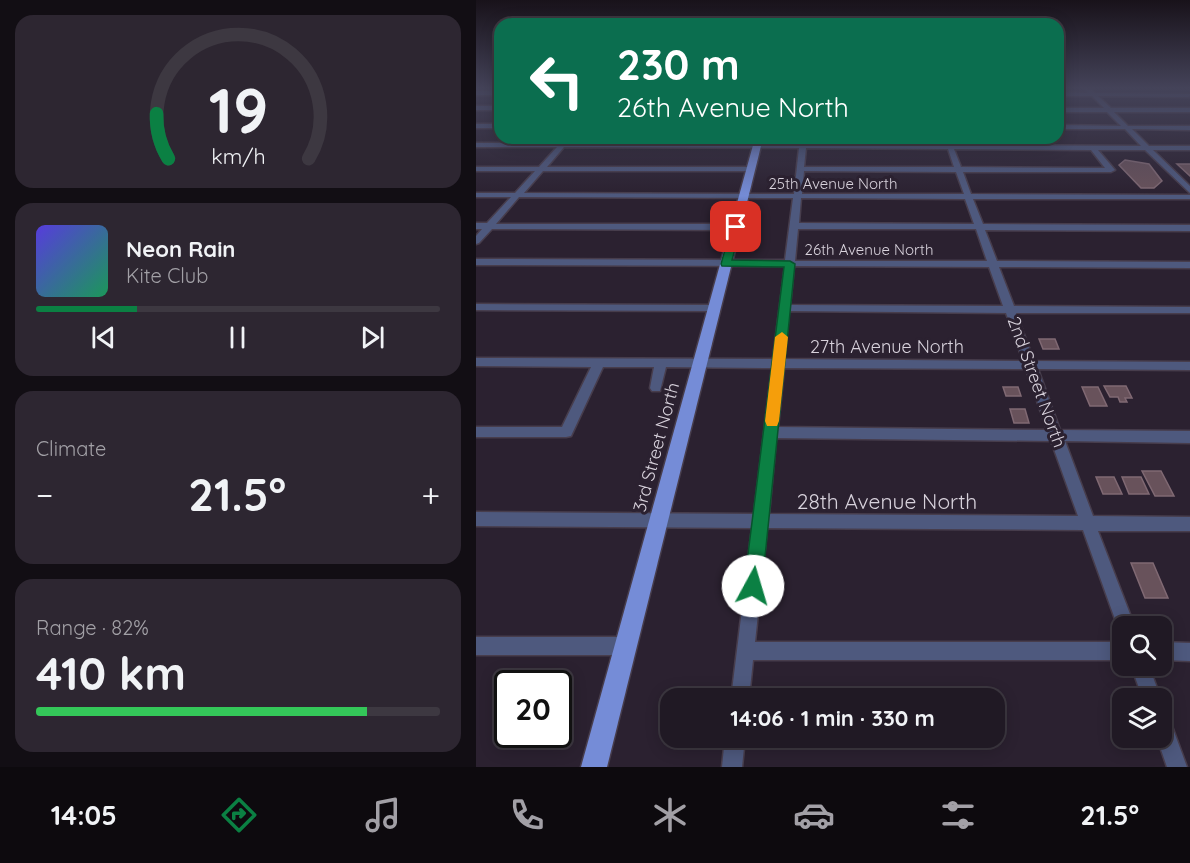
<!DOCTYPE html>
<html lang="en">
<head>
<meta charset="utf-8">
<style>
  body { margin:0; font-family:Quicksand,sans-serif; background:#2d2631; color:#f1f3f6; height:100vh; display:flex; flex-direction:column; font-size:22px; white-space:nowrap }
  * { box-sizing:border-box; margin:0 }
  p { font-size:20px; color:#a2a0a6 }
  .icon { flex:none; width:33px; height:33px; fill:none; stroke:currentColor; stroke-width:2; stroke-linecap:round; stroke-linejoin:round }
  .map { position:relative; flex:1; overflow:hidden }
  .drawer { display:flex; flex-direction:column; gap:15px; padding:15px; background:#120e14; width:476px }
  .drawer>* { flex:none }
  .top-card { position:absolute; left:18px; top:18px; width:570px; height:126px; border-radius:18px; box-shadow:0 3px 15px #0003,0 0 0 2px #3d3841; background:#0b6e4f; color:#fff; overflow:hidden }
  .buttons { position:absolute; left:636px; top:616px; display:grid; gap:12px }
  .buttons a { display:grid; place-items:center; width:60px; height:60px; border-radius:12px; background:#201924; box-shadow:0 3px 15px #0003,0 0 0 2px #3d3841; font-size:30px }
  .speed { position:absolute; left:18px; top:670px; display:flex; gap:12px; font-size:30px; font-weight:700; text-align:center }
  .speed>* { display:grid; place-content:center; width:78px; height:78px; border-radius:50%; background:#201924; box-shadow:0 3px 15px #0003,0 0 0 2px #3d3841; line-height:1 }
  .speed .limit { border:3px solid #111; border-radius:9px; background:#fff; color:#111 }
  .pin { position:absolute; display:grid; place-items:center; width:51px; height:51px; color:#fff; margin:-26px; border-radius:12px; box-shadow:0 3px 9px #0006 }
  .me { position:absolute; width:66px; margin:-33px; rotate:6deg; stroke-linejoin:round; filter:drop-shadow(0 0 4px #0008) }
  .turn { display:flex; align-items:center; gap:21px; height:126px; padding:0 24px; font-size:27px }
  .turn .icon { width:78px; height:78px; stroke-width:2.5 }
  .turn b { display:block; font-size:42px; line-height:51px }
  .big { font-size:45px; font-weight:700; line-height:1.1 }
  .drawer .widget { flex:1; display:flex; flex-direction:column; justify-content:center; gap:9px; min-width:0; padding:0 21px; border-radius:18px; background:#2d2631 }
  .drawer .dial { align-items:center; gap:0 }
  .dial svg { height:156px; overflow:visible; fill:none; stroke:#3d3841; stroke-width:7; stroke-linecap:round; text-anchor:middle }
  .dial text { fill:#f1f3f6; stroke:none }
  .song { display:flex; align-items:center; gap:18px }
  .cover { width:72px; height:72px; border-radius:9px; background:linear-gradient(135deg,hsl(250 70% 55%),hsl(150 70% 35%)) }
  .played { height:6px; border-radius:3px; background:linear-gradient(90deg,#0b8043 25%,#3d3841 25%) }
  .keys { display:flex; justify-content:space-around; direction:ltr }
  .heat { display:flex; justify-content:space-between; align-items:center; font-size:33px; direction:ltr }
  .charge { height:9px; border-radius:4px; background:linear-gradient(90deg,#34c759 82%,#3d3841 0) }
  .trip { position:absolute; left:184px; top:688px; width:345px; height:60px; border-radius:18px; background:#201924; box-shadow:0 3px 15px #0003,0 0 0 2px #3d3841; font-weight:700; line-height:60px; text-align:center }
  .tabs { display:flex; height:96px; justify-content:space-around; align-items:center; background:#0d0a0e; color:#a2a0a6 }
  .tabs .icon { width:42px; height:42px }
  .tabs .on { color:#0b8043 }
  .tabs b { font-size:27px; color:#f1f3f6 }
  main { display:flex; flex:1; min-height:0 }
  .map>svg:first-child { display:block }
  .building { fill:#68525b; stroke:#806973; stroke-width:1.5 }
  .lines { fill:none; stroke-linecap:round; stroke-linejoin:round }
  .minor-casing { stroke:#473d4c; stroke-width:3 }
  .major-casing { stroke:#473d4c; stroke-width:3 }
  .minor { fill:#4e597e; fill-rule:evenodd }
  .major { fill:#758cd7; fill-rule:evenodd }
  .route { fill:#0b8043; stroke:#07532c; stroke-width:1.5 }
  .slow { fill:#f59e0b }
  .labels { text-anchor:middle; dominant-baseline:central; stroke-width:6; stroke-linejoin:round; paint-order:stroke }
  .far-street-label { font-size:15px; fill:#d8d2dc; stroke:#2b2130 }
  .street-label { font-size:18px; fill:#d8d2dc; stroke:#2b2130 }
  .near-street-label { font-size:21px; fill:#d8d2dc; stroke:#2b2130 }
</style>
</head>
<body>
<main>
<section class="drawer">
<div class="widget dial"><svg viewBox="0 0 100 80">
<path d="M14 69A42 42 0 1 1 86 69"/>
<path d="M14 69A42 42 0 0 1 8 46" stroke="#0b8043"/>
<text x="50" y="56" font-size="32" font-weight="700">19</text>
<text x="50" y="72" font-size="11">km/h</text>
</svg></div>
<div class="widget">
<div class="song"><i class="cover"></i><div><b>Neon Rain</b><p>Kite Club</p></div></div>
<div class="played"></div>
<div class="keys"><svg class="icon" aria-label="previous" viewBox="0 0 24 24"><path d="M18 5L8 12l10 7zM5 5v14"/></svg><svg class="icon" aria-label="pause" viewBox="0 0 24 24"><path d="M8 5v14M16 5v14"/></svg><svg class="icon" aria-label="next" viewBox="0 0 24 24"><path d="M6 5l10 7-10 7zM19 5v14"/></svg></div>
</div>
<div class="widget"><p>Climate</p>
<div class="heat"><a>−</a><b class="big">21.5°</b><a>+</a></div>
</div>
<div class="widget"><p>Range · 82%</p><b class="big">410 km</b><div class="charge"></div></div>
</section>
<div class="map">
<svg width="715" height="767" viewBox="0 0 715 767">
  <rect width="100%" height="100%" fill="#2b2130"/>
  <!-- building -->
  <g class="building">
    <path d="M649 160 673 164 686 181 678 188H665L643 165Z"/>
    <path d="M701 164H715V177Z"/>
    <path d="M563 339H579L583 349H567Z"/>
    <path d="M628 386H650L656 398H649L651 402H644L642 397H634Z"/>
    <path d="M527 387H542L545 396H530Z"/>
    <path d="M606 387H622L631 406H614Z"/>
    <path d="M534 409H549L553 423H538Z"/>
    <path d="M666 471H685L698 496H679Z"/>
    <path d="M620 477H638L646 494H627Z"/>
    <path d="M646 477H665L673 494H653Z"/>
    <path d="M655 563H677L692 598H669Z"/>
  </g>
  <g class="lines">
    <!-- minor casing -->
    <g class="minor-casing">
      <g id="minor">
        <path d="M609 89H615L619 93 715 94 713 97 622 96 635 108H715V112H638L652 126H715V130L656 129 673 146H715V150H677L715 187V194L669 150H622L639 170 635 172H487L495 194 715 195V199H497L507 224 715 225V231L509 230 521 261 715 262V268L523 267 538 306 715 307V313H540L558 361 715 362V370L562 369 584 430 715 431V443L589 441 617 516 715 517V531H622L659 627H646V634L644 633 607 530 291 528 279 642H646V660H277L273 699H255L276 528 0 526V512L278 514 296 368 190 367 184 391H176L174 388 178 367H127L95 436 90 437H0V427H86L115 367 0 366V358L297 359 309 266 0 265V259L309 260 317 198 43 197 20 224H260L264 227 260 230 16 229 3 243 0 244V236L6 229H0V223H11L35 197H0V193H39L59 171H0V167H63L81 147H0V143H84L90 139 93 141 92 143 470 145 468 138H474L477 145 665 146 649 129H582V125L645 126 631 112H582V108H628L616 96H582V92L612 93ZM88 147 323 148 318 194 48 193 67 171H275L279 169 275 167H71ZM330 148 472 149 478 167H328ZM478 149 615 150 629 168 485 167ZM328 171 480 172 488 194H326ZM325 198 489 199 498 224 323 223ZM322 229H500L511 261H319ZM318 266 513 267 527 306 314 305ZM313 311 530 313 547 361 308 359ZM308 368 550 369 571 430 302 427ZM300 438 575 441 602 516 293 514Z"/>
        <rect x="0" y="91" width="24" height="4"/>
        <rect x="0" y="106" width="24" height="4"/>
        <rect x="0" y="124" width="24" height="4"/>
        <path d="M0 304 239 305 244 308 239 311 0 310Z"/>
        <path d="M0 637H149L155 640 158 646 155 652 149 655H0Z"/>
        <path d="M686 642 715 643V661L686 660Z"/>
        <path d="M655 666H673L685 699H667Z"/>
        <path d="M686 715 693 718 711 767H691L681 738H686Z"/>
        <path d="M249 738H269L266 767H246Z"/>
      </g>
    </g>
    <!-- major casing -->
    <g class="major-casing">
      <path id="major" d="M279 138H287L131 767H105Z"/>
    </g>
    <!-- minor -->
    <use href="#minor" class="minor"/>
    <!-- major -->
    <use href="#major" class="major"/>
  </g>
  <!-- sky -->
  <linearGradient id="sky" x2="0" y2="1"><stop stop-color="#18121a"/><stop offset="0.45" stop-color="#444359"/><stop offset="1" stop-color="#444359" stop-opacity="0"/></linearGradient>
  <rect width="715" height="196" fill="url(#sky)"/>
  <!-- route -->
  <path class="route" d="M256 225 265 227 256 260 314 261 319 264 286 586 284 593 277 595 270 593 268 586 308 267 246 266 245 264Z"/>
  <!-- slow -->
  <path class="slow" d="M306 332 312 337 303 421 301 426H291L289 421 299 337Z"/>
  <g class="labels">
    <!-- far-street labels -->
    <g class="far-street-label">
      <text x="357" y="183">25th Avenue North</text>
      <text x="393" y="249">26th Avenue North</text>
    </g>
    <!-- street labels -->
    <g class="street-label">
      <text x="411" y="346">27th Avenue North</text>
      <text transform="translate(561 382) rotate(70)">2nd Street North</text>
      <text transform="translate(180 447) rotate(-75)">3rd Street North</text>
    </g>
    <!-- near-street labels -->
    <g class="near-street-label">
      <text x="411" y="501">28th Avenue North</text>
    </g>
  </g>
</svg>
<div class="buttons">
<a><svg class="icon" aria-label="search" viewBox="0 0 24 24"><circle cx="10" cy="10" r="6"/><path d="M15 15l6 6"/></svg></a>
<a><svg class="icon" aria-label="layers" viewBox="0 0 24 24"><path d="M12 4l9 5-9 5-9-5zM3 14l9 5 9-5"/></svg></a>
</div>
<div class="speed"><div class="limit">20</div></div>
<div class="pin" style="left:260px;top:227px;background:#d93025"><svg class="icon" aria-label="arrive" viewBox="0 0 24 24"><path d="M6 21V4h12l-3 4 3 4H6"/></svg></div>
<svg class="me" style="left:277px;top:586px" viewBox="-20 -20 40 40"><circle r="19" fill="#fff"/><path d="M0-13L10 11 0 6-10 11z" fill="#0b8043"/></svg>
<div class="trip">14:06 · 1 min · 330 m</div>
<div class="top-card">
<div class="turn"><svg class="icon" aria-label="left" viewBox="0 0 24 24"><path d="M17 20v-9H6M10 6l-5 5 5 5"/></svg><div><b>230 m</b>26th Avenue North</div></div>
</div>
</div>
</main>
<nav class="tabs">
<b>14:05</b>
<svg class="icon on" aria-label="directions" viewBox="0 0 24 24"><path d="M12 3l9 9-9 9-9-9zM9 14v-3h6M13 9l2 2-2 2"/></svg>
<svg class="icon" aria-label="music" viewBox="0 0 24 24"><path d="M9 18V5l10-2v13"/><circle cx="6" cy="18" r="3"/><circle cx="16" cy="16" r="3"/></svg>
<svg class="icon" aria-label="phone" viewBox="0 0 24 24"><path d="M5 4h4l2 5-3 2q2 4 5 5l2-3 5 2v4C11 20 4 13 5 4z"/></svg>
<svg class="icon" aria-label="climate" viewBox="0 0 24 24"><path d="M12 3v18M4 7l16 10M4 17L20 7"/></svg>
<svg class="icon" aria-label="car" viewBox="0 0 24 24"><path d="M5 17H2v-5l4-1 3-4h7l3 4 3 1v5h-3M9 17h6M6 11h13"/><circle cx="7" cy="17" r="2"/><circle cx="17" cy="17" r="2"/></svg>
<svg class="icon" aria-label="filters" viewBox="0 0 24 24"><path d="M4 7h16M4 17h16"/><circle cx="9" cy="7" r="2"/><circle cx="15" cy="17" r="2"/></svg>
<b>21.5°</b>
</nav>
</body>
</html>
